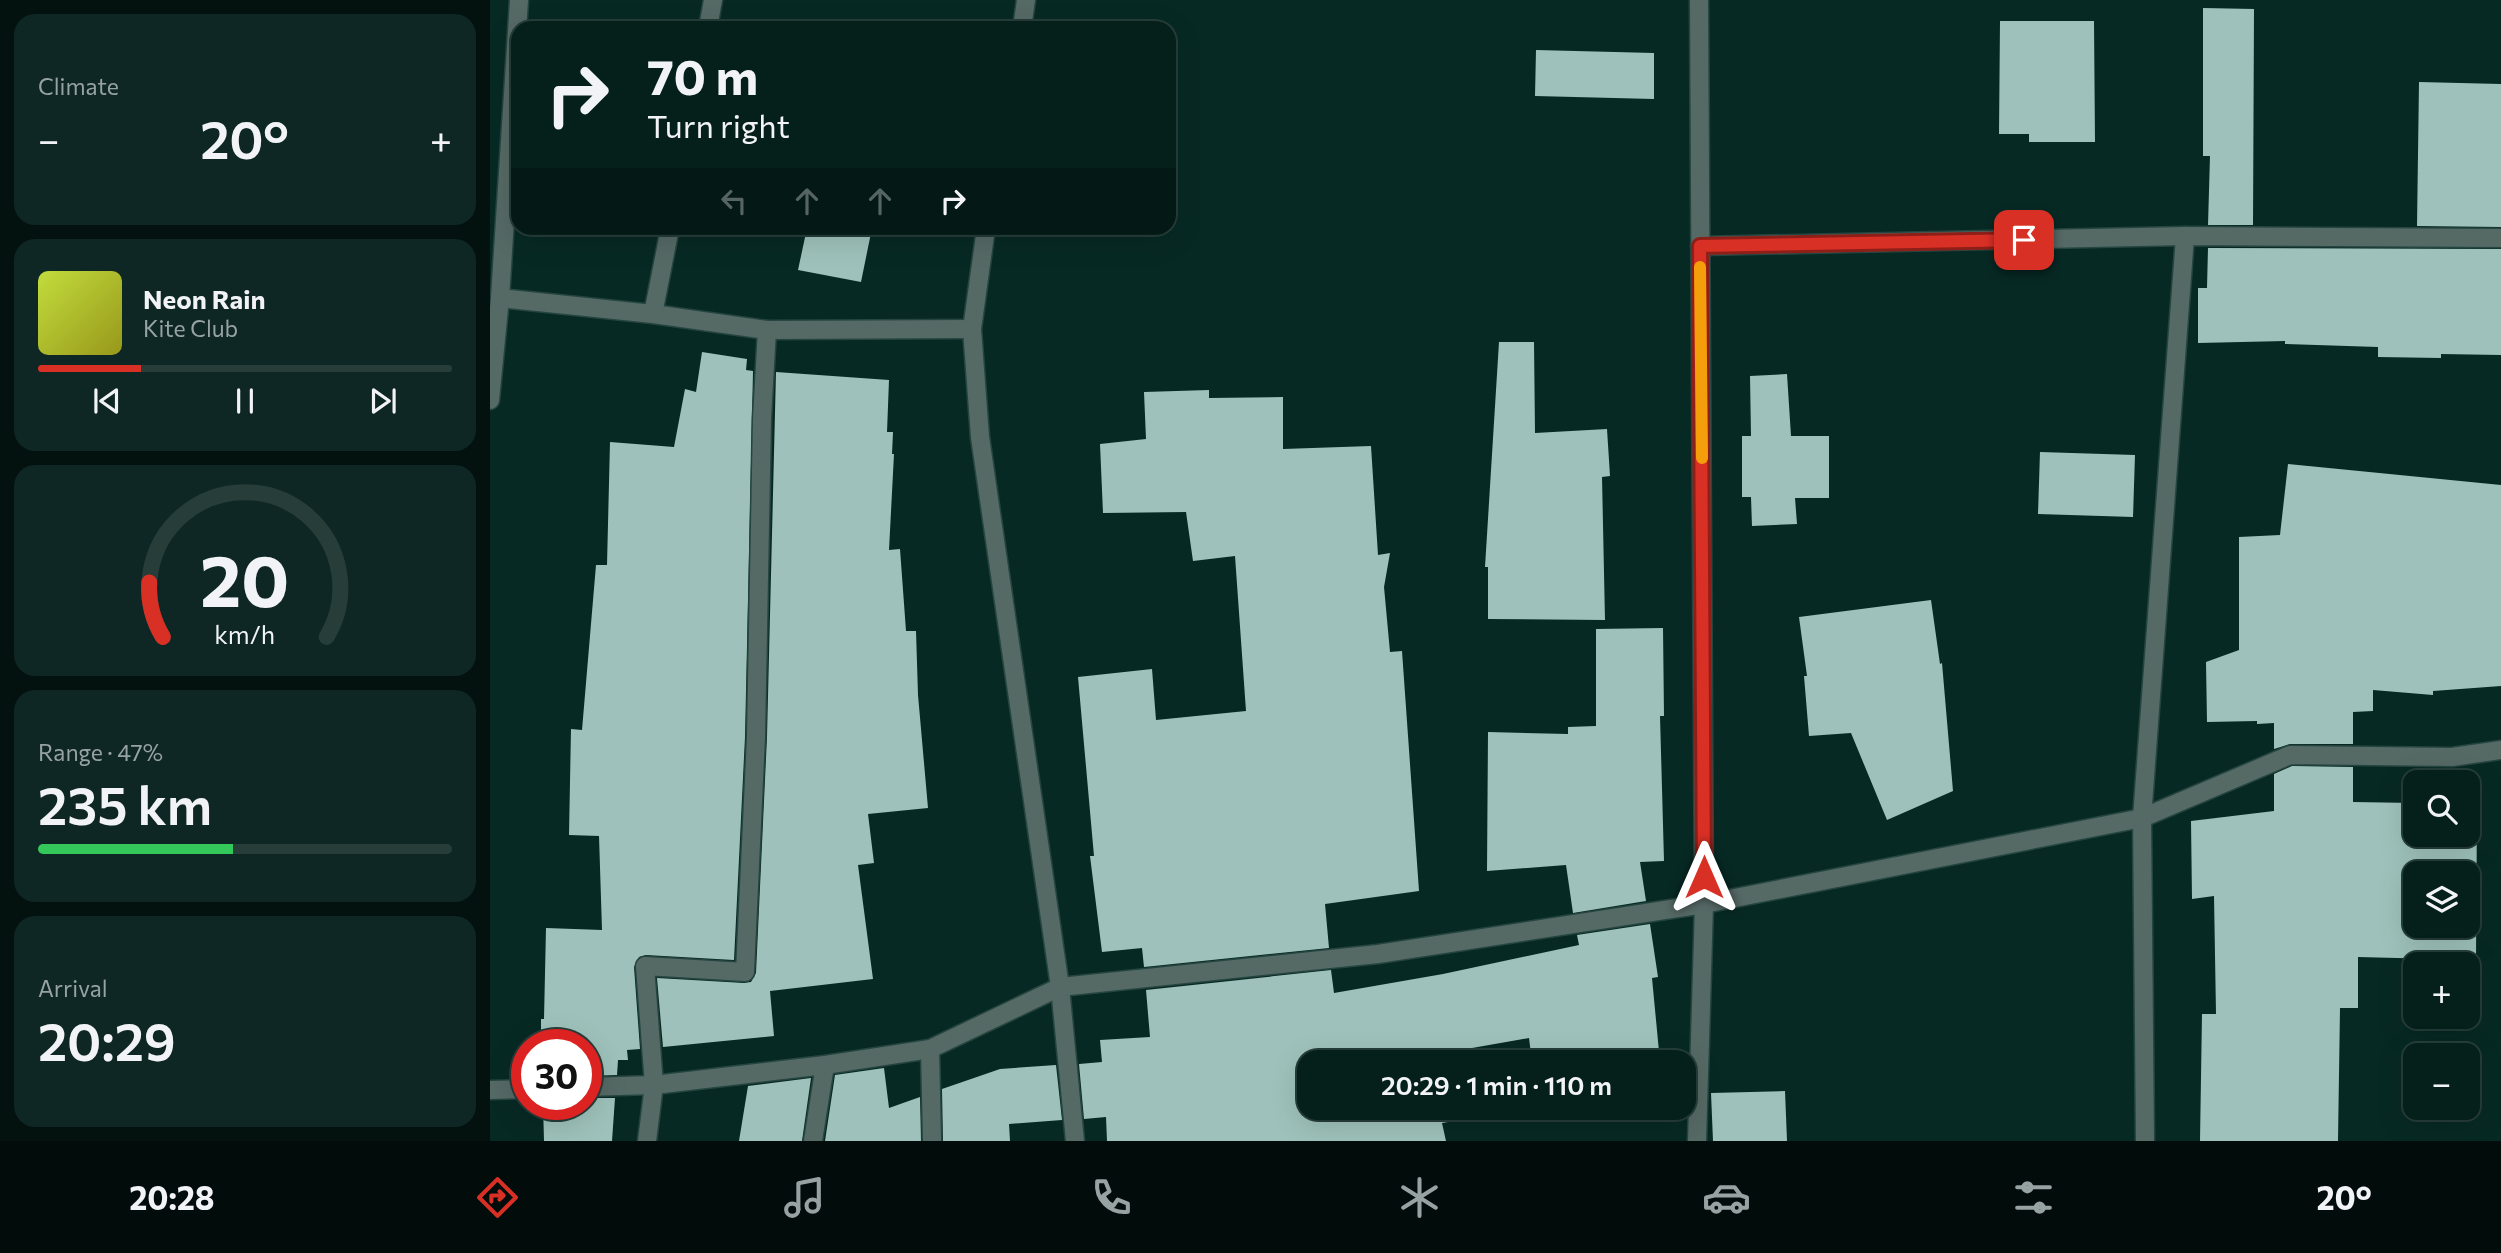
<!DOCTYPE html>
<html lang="en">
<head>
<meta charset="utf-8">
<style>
  body { margin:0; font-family:Commissioner,sans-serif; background:#0e2724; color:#f1f3f6; height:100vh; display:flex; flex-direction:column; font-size:26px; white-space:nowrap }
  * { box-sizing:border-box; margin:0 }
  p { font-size:23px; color:#97a2a3 }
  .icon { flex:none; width:38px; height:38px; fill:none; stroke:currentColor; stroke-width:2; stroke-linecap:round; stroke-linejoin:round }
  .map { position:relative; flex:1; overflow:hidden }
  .sheet { display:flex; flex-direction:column; gap:14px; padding:14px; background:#03110f; width:490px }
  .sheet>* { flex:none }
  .banner { position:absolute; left:21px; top:21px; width:665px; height:214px; border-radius:21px; box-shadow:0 7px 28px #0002,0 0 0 2px #263d3a; background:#051f1b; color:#f1f3f6; overflow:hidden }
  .fabs { position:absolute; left:1913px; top:770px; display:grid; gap:14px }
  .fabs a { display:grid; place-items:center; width:77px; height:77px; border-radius:14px; background:#051f1b; box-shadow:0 7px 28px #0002,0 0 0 2px #263d3a; font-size:35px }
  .speed { position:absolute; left:21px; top:1029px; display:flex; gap:14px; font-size:35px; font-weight:700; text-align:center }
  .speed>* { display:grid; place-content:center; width:91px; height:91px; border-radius:50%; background:#051f1b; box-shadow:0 7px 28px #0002,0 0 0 2px #263d3a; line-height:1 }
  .speed .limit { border:10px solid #d22; background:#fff; color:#111 }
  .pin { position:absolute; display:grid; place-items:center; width:60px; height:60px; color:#fff; margin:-30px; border-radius:14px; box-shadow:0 4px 10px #0006 }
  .me { position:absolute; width:77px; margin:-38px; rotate:0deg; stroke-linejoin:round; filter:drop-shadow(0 0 5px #0008) }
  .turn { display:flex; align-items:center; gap:24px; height:147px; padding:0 21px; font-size:32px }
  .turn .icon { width:91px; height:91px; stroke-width:2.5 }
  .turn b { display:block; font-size:49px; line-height:60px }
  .lanes { display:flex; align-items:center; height:66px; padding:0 21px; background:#0003; justify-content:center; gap:35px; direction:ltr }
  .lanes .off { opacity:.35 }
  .big { font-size:52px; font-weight:600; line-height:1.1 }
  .sheet .widget { flex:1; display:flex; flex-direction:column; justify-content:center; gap:10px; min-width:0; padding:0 24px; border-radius:21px; background:#0e2724 }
  .sheet .dial { align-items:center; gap:0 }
  .dial svg { height:182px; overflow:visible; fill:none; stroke:#263d3a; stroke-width:7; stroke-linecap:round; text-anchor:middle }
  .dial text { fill:#f1f3f6; stroke:none }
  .song { display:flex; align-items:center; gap:21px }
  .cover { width:84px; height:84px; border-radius:10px; background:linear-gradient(135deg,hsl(70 70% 55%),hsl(60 70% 35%)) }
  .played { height:7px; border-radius:4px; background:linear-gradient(90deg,#d93025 25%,#263d3a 25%) }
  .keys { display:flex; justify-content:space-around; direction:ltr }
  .heat { display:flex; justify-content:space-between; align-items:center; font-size:38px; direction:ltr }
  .charge { height:10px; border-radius:5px; background:linear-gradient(90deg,#34c759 47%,#263d3a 0) }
  .trip { position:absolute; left:807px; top:1050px; width:399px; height:70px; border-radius:21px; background:#051f1b; box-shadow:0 7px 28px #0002,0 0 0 2px #263d3a; font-weight:600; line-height:70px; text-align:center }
  .tabs { display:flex; height:112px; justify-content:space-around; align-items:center; background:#020c0b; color:#97a2a3 }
  .tabs .icon { width:49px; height:49px }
  .tabs .current { color:#d93025 }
  .tabs b { font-size:32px; color:#f1f3f6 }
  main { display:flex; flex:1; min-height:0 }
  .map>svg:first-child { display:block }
  .building { fill:#9ec2bb; fill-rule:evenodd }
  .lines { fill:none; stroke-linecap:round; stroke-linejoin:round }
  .minor-casing { stroke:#254540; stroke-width:21 }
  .minor { stroke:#556965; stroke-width:18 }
  .route-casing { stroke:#8d1f18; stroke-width:18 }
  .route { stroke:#d93025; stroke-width:12 }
  .slow { stroke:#f59e0b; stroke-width:12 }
</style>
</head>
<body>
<main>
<section class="sheet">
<div class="widget"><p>Climate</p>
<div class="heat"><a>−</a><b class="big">20°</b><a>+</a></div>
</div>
<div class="widget">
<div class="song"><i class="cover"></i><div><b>Neon Rain</b><p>Kite Club</p></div></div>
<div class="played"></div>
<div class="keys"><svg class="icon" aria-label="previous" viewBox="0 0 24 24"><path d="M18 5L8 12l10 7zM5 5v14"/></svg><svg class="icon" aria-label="pause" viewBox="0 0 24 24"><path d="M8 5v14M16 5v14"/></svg><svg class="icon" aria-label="next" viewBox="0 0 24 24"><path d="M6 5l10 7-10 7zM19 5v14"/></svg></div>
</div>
<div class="widget dial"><svg viewBox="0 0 100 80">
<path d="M14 69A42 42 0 1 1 86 69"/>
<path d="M14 69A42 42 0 0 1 8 45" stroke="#d93025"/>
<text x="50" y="56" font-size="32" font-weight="700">20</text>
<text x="50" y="72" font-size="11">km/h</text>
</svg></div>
<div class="widget"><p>Range · 47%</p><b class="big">235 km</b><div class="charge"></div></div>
<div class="widget"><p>Arrival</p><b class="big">20:29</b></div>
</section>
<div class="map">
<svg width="2011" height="1141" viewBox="0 0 2011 1141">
  <rect width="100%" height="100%" fill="#072924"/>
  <!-- building -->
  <g class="building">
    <path d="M1713 8 1764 9 1763 225H1718L1720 156H1713Z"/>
    <path d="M1510 21H1604L1605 142H1539V134H1509Z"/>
    <path d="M1046 50 1164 53V99L1045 96Z"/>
    <path d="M1929 82 2011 84V227L1927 226Z"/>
    <path d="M317 228H382L371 282 308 270Z"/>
    <path d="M1718 248 2011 249V355L1951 354V358L1888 357V347L1795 344V341L1708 343V288H1717Z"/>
    <path d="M1009 342H1044L1045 433 1117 429 1120 476 1112 477 1115 620 998 619V567H995Z"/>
    <path d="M212 352 257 359 256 370 263 371 255 737 244 960 156 955 149 957 144 967 150 1049 137 1050 138 1060H128L127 1075 96 1076V1045H51V1019H54L56 928 112 930 109 836 79 835 81 729 92 730 106 565H117L120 442 184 447 195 389 206 392Z"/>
    <path d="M286 372 399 380 397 432H403L402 454H404L399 550 410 549 416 631H426L428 695 438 808 378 814 384 863 368 865 383 979 280 991 284 1036 173 1047 167 978 254 983 261 982 266 973 277 737Z"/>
    <path d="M1297 374 1301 436H1339V498H1305L1307 524 1262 526 1261 497H1252V436H1261L1260 376Z"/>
    <path d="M719 390V398L793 397V449L881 446 888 555 900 553 894 587 900 652 912 651 929 891 835 904 839 948 654 967 652 948 612 952 600 856H604L588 677 662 669 666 720 756 711 745 556 703 561 696 512 613 513 610 444 656 439 654 392Z"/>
    <path d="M1550 452 1645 455 1643 517 1548 514Z"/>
    <path d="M1798 464 2011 485V686L1943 691V695L1883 690V711L1863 712V744H1800L1784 749V723L1767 724V721L1717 722 1716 662 1749 650V537L1790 535Z"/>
    <path d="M1441 600 1450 664 1452 663 1463 791 1397 820 1361 733 1319 736 1314 676H1317L1309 617Z"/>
    <path d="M1173 628 1174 716H1170L1174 861 1150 862 1156 901 1083 913 1076 865 997 871 998 732 1078 734V727L1106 726V629Z"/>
    <path d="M1802 766 1863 767V802L1925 803V835H1978V803H1987L1986 960 1868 957V1008H1850L1848 1141H1710L1712 1014H1726L1724 896 1702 899 1701 821 1784 811V774ZM1925 873H1978V926H1925Z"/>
    <path d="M1160 924 1168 977 1162 978 1170 1062H1042L1039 1038 948 1054 949 1062H819V1108H956L958 1122 952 1123 956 1141H617L616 1117 594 1119 589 1064 612 1062 610 1040 660 1037 656 990 841 970 844 993 953 974 1089 945 1087 935Z"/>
    <path d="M566 1065 572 1120 519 1124 520 1141H453L452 1089 510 1069Z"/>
    <path d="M394 1068 399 1108 430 1097 431 1141H335L345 1075Z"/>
    <path d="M321 1078 312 1141H249L258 1086Z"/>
    <path d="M1295 1091 1297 1141H1223L1221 1093Z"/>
    <path d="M96 1098H125L122 1141H54L53 1104H96Z"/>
  </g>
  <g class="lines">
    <!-- minor casing -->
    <g class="minor-casing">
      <g id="minor">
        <path d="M218 28 223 0"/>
        <path d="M532 28 536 0"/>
        <path d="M496 228 482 329 490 437 570 987 585 1141"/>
        <path d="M1210 246 1695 236 2011 238"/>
        <path d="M10 298 163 314 277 330 482 329"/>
        <path d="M163 314 180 228"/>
        <path d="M0 400 10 298 29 0"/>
        <path d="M440 1049 442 1141"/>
        <path d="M96 1087 164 1085 335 1065 440 1049 570 987 888 954 1214 904 1652 818 1800 755 1962 757 2011 750"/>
        <path d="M0 1090 37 1089"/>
        <path d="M157 1141 164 1085 155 966 255 972 266 737 272 418 277 330"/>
        <path d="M323 1141 335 1065"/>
        <path d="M1207 1141 1214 904 1209 0"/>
        <path d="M1655 1141 1652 818 1695 236"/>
      </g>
    </g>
    <!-- minor -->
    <use href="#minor" class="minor"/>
  </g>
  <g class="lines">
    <!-- route casing -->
    <g class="route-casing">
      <path id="route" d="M1214 877 1210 246 1534 240"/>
    </g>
    <!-- route -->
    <use href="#route" class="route"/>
    <!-- slow -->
    <path class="slow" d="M1210 267 1212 458"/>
  </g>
</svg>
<div class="fabs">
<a><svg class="icon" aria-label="search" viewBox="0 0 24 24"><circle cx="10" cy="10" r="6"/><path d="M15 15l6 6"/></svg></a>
<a><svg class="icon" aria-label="layers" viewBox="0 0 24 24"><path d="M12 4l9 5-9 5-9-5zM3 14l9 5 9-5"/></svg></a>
<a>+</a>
<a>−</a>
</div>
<div class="speed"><div class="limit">30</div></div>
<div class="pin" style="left:1534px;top:240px;background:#d93025"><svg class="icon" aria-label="arrive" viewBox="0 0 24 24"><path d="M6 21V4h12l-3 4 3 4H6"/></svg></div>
<svg class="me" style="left:1214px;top:877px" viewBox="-20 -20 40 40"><path d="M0-17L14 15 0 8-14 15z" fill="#d93025" stroke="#fff" stroke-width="4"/></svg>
<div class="trip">20:29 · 1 min · 110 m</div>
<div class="banner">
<div class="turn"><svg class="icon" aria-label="right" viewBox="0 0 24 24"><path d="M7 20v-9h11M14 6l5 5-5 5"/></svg><div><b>70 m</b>Turn right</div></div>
<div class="lanes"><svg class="icon off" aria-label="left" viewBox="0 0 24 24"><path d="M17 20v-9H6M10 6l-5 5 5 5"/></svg><svg class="icon off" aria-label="ahead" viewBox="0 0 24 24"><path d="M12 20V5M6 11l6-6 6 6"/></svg><svg class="icon off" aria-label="ahead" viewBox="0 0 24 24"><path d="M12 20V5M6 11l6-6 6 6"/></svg><svg class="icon" aria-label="right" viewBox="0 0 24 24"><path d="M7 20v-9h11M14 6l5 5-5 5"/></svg></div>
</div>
</div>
</main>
<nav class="tabs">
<b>20:28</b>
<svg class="icon current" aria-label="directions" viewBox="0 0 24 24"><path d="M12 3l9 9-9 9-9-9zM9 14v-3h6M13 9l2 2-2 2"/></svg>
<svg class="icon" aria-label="music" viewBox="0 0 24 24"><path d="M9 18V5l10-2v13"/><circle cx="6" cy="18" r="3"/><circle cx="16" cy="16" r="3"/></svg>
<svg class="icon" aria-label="phone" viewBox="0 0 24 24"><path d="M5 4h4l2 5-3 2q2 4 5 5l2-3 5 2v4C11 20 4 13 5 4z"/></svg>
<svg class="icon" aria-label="climate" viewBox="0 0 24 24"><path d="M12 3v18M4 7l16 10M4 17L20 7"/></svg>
<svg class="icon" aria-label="car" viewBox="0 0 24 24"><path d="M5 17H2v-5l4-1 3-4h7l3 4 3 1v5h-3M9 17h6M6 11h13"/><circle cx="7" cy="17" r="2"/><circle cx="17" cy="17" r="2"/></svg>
<svg class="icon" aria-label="filters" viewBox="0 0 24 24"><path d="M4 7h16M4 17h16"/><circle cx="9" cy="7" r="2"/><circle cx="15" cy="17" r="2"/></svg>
<b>20°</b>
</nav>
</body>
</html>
